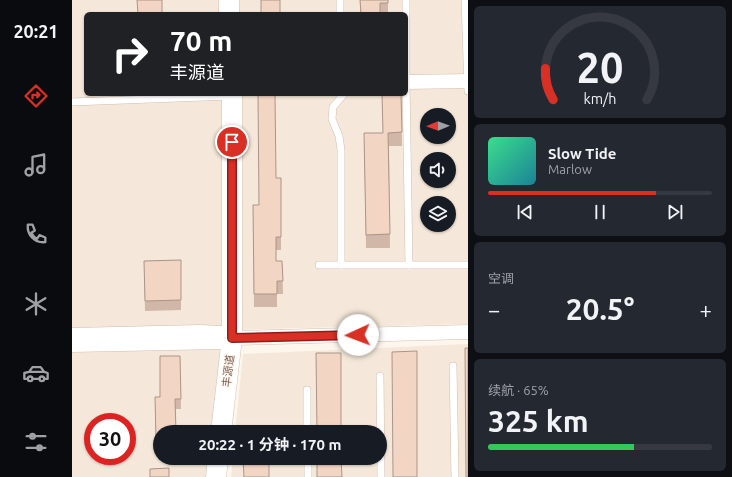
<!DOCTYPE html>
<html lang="zh">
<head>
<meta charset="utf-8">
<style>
  body { margin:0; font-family:Ubuntu,"Noto Sans SC",sans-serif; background:#242831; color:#f1f3f6; height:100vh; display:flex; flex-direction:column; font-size:15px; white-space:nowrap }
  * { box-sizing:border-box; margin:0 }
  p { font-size:13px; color:#9ea1a6 }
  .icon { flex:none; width:22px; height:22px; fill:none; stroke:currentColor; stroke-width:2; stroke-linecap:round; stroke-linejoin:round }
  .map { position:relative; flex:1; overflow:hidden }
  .side { display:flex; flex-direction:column; gap:6px; padding:6px; background:#0d0f14; width:264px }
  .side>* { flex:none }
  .hud { position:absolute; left:12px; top:12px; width:324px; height:84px; border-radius:6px; box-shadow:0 1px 3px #0004; background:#202124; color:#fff; overflow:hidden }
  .needle { width:26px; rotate:269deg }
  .controls { position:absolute; left:348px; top:108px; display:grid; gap:8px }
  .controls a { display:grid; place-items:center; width:36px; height:36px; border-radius:50%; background:#171b24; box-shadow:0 1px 3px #0004; font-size:20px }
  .speed { position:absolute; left:12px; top:413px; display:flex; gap:8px; font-size:20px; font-weight:700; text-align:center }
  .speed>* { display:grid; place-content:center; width:52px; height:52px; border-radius:50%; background:#171b24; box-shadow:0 1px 3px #0004; line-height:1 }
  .speed .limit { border:6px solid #d22; background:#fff; color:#111 }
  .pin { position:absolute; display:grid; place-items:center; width:34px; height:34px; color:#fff; margin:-17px; border:2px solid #fff; border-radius:50%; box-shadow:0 1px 4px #0007 }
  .me { position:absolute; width:44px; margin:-22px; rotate:268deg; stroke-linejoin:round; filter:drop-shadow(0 0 3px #0008) }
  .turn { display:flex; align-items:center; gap:14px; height:84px; padding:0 20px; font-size:18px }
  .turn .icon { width:52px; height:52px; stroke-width:2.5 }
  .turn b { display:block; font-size:28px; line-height:34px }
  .big { font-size:30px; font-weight:700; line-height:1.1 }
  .side .card { flex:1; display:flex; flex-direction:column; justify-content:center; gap:6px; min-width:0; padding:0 14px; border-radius:6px; background:#242831 }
  .side .dial { align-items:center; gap:0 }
  .dial svg { height:104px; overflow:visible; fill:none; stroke:#363941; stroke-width:7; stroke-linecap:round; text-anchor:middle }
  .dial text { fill:#f1f3f6; stroke:none }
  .song { display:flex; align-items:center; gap:12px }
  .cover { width:48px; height:48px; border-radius:6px; background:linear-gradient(135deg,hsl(150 70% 55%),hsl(190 70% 35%)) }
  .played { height:4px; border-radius:2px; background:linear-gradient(90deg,#d93025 75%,#363941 75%) }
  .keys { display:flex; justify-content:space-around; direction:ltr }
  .heat { display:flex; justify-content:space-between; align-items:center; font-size:22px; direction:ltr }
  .charge { height:6px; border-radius:3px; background:linear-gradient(90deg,#34c759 65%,#363941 0) }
  .trip { position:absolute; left:81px; top:425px; width:234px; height:40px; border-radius:20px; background:#171b24; box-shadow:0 1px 3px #0004; font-weight:700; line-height:40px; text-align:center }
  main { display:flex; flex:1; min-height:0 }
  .tabs { display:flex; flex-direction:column; width:72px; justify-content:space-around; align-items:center; background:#090b0e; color:#9ea1a6 }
  .tabs .icon { width:28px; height:28px }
  .tabs .active { color:#d93025 }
  .tabs b { font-size:18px; color:#f1f3f6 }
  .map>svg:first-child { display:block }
  .residential { fill:#f5e8da; fill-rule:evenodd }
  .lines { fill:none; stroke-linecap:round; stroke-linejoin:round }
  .lane-casing { stroke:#d1beb0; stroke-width:8 }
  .street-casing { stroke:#d1beb0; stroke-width:15 }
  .secondary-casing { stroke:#d6c0b0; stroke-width:21 }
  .lane { stroke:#fff; stroke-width:7 }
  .street { stroke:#fff; stroke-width:14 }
  .secondary { stroke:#fff; stroke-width:20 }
  .wall { fill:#d1b7a8 }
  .building { fill:#f3d5c3; stroke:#aa9588 }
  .route-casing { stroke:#8d1f18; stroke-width:10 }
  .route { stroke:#d93025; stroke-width:7 }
  .labels { text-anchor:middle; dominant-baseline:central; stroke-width:3.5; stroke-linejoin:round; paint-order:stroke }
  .street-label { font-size:11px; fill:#7a5c4d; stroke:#fffaf3 }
</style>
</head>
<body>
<main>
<nav class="tabs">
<b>20:21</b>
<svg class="icon active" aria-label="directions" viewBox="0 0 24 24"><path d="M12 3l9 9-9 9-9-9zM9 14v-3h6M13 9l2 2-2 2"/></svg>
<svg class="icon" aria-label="music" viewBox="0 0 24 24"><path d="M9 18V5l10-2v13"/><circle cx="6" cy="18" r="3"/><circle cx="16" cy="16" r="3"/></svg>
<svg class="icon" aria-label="phone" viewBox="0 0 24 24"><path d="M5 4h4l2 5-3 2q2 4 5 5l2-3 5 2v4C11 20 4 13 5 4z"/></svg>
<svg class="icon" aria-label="climate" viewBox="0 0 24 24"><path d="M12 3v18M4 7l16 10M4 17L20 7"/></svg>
<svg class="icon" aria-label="car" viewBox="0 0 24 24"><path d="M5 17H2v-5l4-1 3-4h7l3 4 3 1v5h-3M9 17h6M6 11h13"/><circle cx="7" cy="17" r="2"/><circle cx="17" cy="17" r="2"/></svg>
<svg class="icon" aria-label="filters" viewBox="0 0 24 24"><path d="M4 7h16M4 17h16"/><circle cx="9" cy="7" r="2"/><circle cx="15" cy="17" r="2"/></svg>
</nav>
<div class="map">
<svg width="396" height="477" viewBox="0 0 396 477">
  <rect width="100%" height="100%" fill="#fdf6ec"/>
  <!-- residential -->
  <g class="residential">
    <path d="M0 0H396V324L153 330 140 432H88V458H136L134 477H0ZM14 14H334V94H14ZM355 115H377V137H355ZM355 159H377V181H355ZM355 203H377V225H355ZM21 422H55V456H21Z"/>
    <path d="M396 344V477H159L161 458H308V432H163L171 354Z"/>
  </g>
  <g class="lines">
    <!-- lane casing -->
    <g class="lane-casing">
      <g id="lane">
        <path d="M268 0V14"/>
        <path d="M334 0V82L337 265"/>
        <path d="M393 0 396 91"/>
        <path d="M0 102 159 96"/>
        <path d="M247 265H396"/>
        <path d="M269 265V150L267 136 260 119 261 107 272 94"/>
        <path d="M381 366 383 477"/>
        <path d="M308 376 309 477"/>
        <path d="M235 390V432"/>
        <path d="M236 458V477"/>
      </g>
    </g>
    <!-- street casing -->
    <g class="street-casing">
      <g id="street">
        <path d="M334 82 396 81"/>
        <path d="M0 335 128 332 150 333 160 338 149 342 0 345"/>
        <path d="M160 338 396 332"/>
      </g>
    </g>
    <!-- secondary casing -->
    <g class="secondary-casing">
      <g id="secondary">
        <path d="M157 0V14"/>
        <path d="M149 432 160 338V94"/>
        <path d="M144 477 146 458"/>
      </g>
    </g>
    <!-- lane -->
    <use href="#lane" class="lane"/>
    <!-- street -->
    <use href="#street" class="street"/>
    <!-- secondary -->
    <use href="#secondary" class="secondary"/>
  </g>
  <!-- wall -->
  <g class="wall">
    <path d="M288 0 316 3V14H288Z"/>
    <path d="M329 94 330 146H317L318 248H294L292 146 311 133Z"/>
    <path d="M204 178 209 205V250H204V261H210L211 294H205V307H182L181 205H187Z"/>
    <path d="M109 260V310L73 311 72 261Z"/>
    <path d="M108 356 109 409H104L88 432V450H84L83 397H88Z"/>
  </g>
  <!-- building -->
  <g class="building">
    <path d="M65 0H90V14H66Z"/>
    <rect x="189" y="0" width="19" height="14"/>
    <path d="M288 0H316V3H308V14H289Z"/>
    <path d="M310 94H329L330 132 316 133 318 234 294 235 292 133H311Z"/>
    <path d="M186 95H203L204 178H209V237H204V261H210L211 281H205V294H182L181 205H187Z"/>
    <path d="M109 260V300L73 301 72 261Z"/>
    <path d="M393 348H396V477H394Z"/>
    <path d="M345 351V477H321L320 352Z"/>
    <path d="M244 353H269V432H245Z"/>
    <path d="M88 356H108L109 399H103L104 432H88V439H84L83 397H88Z"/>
    <path d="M171 458H197V477H172Z"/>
    <path d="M245 458H269L270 477H245Z"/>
    <path d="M97 468V477H78V469Z"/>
  </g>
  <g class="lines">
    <!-- route casing -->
    <g class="route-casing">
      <path id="route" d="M160 142V338L286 335"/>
    </g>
    <!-- route -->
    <use href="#route" class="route"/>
  </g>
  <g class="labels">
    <!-- street labels -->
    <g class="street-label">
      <text transform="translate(156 371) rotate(-83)">丰源道</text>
    </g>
  </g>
</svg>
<div class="controls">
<a><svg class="needle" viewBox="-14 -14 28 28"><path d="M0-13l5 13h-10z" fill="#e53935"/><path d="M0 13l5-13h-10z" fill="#9ea1a6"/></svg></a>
<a><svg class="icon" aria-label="sound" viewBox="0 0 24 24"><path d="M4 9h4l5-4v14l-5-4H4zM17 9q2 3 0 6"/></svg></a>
<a><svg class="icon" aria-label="layers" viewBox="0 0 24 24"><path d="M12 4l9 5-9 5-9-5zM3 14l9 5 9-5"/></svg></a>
</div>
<div class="speed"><div class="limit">30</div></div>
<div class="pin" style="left:160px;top:142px;background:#d93025"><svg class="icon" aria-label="arrive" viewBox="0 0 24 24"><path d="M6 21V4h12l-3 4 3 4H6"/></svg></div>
<svg class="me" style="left:286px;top:335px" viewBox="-20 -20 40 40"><circle r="19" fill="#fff"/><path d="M0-13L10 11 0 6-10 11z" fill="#d93025"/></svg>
<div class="trip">20:22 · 1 分钟 · 170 m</div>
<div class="hud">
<div class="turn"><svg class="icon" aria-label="right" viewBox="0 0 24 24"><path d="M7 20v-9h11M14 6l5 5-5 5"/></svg><div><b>70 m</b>丰源道</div></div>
</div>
</div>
<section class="side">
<div class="card dial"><svg viewBox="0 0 100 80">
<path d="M14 69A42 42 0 1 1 86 69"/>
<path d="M14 69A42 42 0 0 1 8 45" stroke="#d93025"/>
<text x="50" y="56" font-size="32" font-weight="700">20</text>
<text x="50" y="72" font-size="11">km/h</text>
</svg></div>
<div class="card">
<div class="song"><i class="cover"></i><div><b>Slow Tide</b><p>Marlow</p></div></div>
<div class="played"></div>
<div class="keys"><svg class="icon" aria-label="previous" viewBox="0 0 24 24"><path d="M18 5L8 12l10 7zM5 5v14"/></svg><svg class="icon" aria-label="pause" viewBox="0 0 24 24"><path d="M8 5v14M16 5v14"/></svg><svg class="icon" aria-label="next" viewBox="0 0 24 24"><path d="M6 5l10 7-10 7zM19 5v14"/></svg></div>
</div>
<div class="card"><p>空调</p>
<div class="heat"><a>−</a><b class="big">20.5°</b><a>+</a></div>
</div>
<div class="card"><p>续航 · 65%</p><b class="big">325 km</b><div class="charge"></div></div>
</section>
</main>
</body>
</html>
